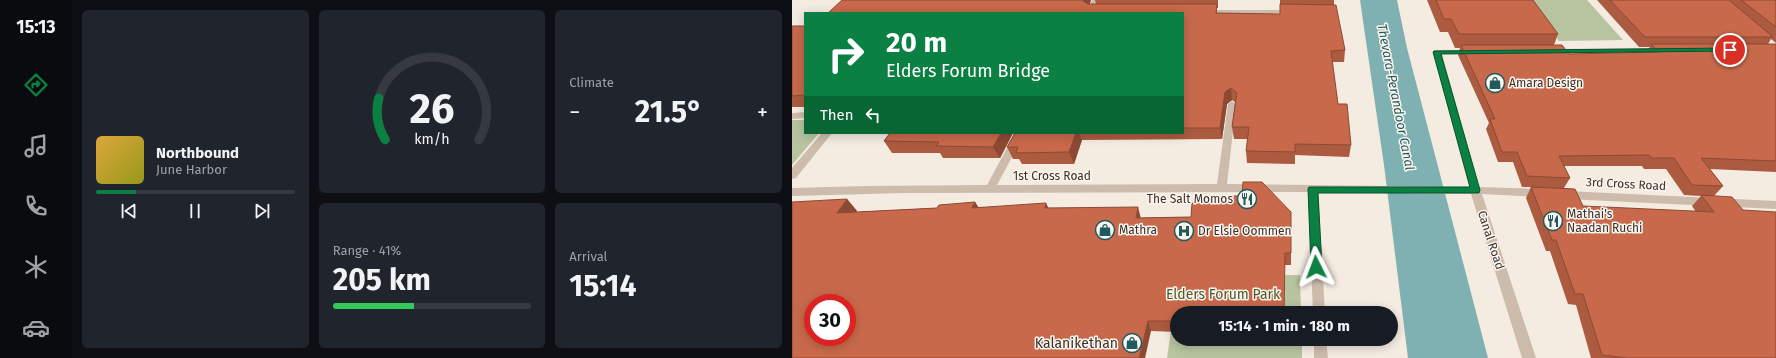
<!DOCTYPE html>
<html lang="en">
<head>
<meta charset="utf-8">
<style>
  body { margin:0; font-family:"Fira Sans",sans-serif; background:#20242c; color:#f1f3f6; height:100vh; display:flex; flex-direction:column; font-size:15px; white-space:nowrap }
  * { box-sizing:border-box; margin:0 }
  p { font-size:13px; color:#9ea1a6 }
  .icon { flex:none; width:22px; height:22px; fill:none; stroke:currentColor; stroke-width:2; stroke-linecap:round; stroke-linejoin:round }
  .map { position:relative; flex:1; overflow:hidden }
  .sheet { display:flex; flex-direction:column; gap:10px; padding:10px; background:#0d0f14; width:720px }
  .sheet>* { flex:none }
  .banner { position:absolute; left:12px; top:12px; width:380px; height:122px; border-radius:0px; box-shadow:0 2px 10px #0003; background:#0b8043; color:#fff; overflow:hidden }
  .speed { position:absolute; left:12px; top:294px; display:flex; gap:8px; font-size:20px; font-weight:700; text-align:center }
  .speed>* { display:grid; place-content:center; width:52px; height:52px; border-radius:50%; background:#171b24; box-shadow:0 2px 10px #0003; line-height:1 }
  .speed .limit { border:6px solid #d22; background:#fff; color:#111 }
  .pin { position:absolute; display:grid; place-items:center; width:34px; height:34px; color:#fff; margin:-17px; border:2px solid #fff; border-radius:50%; box-shadow:0 1px 4px #0007 }
  .me { position:absolute; width:44px; margin:-22px; rotate:357deg; stroke-linejoin:round; filter:drop-shadow(0 0 3px #0008) }
  .turn { display:flex; align-items:center; gap:14px; height:84px; padding:0 16px; font-size:18px }
  .turn .icon { width:52px; height:52px; stroke-width:2.5 }
  .turn b { display:block; font-size:28px; line-height:34px }
  .then { display:flex; align-items:center; height:38px; padding:0 16px; background:#0003; gap:8px; font-size:15px }
  .big { font-size:30px; font-weight:700; line-height:1.1 }
  .sheet .widget { flex:1; display:flex; flex-direction:column; justify-content:center; gap:6px; min-width:0; padding:0 14px; border-radius:6px; background:#20242c }
  .sheet .dial { align-items:center; gap:0 }
  .dial svg { height:104px; overflow:visible; fill:none; stroke:#363941; stroke-width:7; stroke-linecap:round; text-anchor:middle }
  .dial text { fill:#f1f3f6; stroke:none }
  .song { display:flex; align-items:center; gap:12px }
  .cover { width:48px; height:48px; border-radius:6px; background:linear-gradient(135deg,hsl(40 70% 55%),hsl(60 70% 35%)) }
  .played { height:4px; border-radius:2px; background:linear-gradient(90deg,#0b8043 20%,#363941 20%) }
  .keys { display:flex; justify-content:space-around; direction:ltr }
  .heat { display:flex; justify-content:space-between; align-items:center; font-size:22px; direction:ltr }
  .charge { height:6px; border-radius:3px; background:linear-gradient(90deg,#34c759 41%,#363941 0) }
  .sheet .tiles { flex:1; display:grid; gap:10px; grid-template-columns:repeat(3,1fr) }
  .widget:first-child { grid-row:span 2 }
  .trip { position:absolute; left:378px; top:306px; width:228px; height:40px; border-radius:20px; background:#171b24; box-shadow:0 2px 10px #0003; font-weight:700; line-height:40px; text-align:center }
  main { display:flex; flex:1; min-height:0 }
  .dock { display:flex; flex-direction:column; width:72px; justify-content:space-around; align-items:center; background:#090b0e; color:#9ea1a6 }
  .dock .icon { width:28px; height:28px }
  .dock .active { color:#0b8043 }
  .dock b { font-size:18px; color:#f1f3f6 }
  .map>svg:first-child { display:block }
  .green { fill:#b8c4a0 }
  .water { fill:#7fb0b2 }
  .lines { fill:none; stroke-linecap:round; stroke-linejoin:round }
  .minor { fill:#cdbbac; fill-rule:evenodd }
  .wall { fill:#ac5a40; fill-rule:evenodd }
  .shaded-wall { fill:#8c4a34 }
  .building { fill:#c8694b; stroke:#8c4a34; fill-rule:evenodd }
  .route { fill:#0b8043; stroke:#07532c }
  .labels { text-anchor:middle; dominant-baseline:central; stroke-width:3; stroke-linejoin:round; paint-order:stroke }
  .poi-label { font-size:12px; fill:#3b302b; stroke:#fbf5ee; text-anchor:start }
  .street-label { font-size:12px; fill:#3b302b; stroke:#fbf5ee }
  .water-label { font-size:13px; font-style:italic; fill:#1f5a5e; stroke:#fbf5ee }
  .near-park-label { font-size:14px; fill:#4a5a2e; stroke:#fbf5ee }
  .near-poi-label { font-size:14px; fill:#3b302b; stroke:#fbf5ee; text-anchor:end }
</style>
</head>
<body>
<main>
<nav class="dock">
<b>15:13</b>
<svg class="icon active" aria-label="directions" viewBox="0 0 24 24"><path d="M12 3l9 9-9 9-9-9zM9 14v-3h6M13 9l2 2-2 2"/></svg>
<svg class="icon" aria-label="music" viewBox="0 0 24 24"><path d="M9 18V5l10-2v13"/><circle cx="6" cy="18" r="3"/><circle cx="16" cy="16" r="3"/></svg>
<svg class="icon" aria-label="phone" viewBox="0 0 24 24"><path d="M5 4h4l2 5-3 2q2 4 5 5l2-3 5 2v4C11 20 4 13 5 4z"/></svg>
<svg class="icon" aria-label="climate" viewBox="0 0 24 24"><path d="M12 3v18M4 7l16 10M4 17L20 7"/></svg>
<svg class="icon" aria-label="car" viewBox="0 0 24 24"><path d="M5 17H2v-5l4-1 3-4h7l3 4 3 1v5h-3M9 17h6M6 11h13"/><circle cx="7" cy="17" r="2"/><circle cx="17" cy="17" r="2"/></svg>
</nav>
<section class="sheet">
<div class="tiles">
<div class="widget">
<div class="song"><i class="cover"></i><div><b>Northbound</b><p>June Harbor</p></div></div>
<div class="played"></div>
<div class="keys"><svg class="icon" aria-label="previous" viewBox="0 0 24 24"><path d="M18 5L8 12l10 7zM5 5v14"/></svg><svg class="icon" aria-label="pause" viewBox="0 0 24 24"><path d="M8 5v14M16 5v14"/></svg><svg class="icon" aria-label="next" viewBox="0 0 24 24"><path d="M6 5l10 7-10 7zM19 5v14"/></svg></div>
</div>
<div class="widget dial"><svg viewBox="0 0 100 80">
<path d="M14 69A42 42 0 1 1 86 69"/>
<path d="M14 69A42 42 0 0 1 9 37" stroke="#0b8043"/>
<text x="50" y="56" font-size="32" font-weight="700">26</text>
<text x="50" y="72" font-size="11">km/h</text>
</svg></div>
<div class="widget"><p>Climate</p>
<div class="heat"><a>−</a><b class="big">21.5°</b><a>+</a></div>
</div>
<div class="widget"><p>Range · 41%</p><b class="big">205 km</b><div class="charge"></div></div>
<div class="widget"><p>Arrival</p><b class="big">15:14</b></div>
</div>
</section>
<div class="map">
<svg width="984" height="358" viewBox="0 0 984 358">
  <rect width="100%" height="100%" fill="#f4ebe1"/>
  <!-- green -->
  <g class="green">
    <path d="M740 0H795L831 40 767 41Z"/>
    <path d="M0 120H13V133H27L0 165Z"/>
    <path d="M508 275 509 313H385V339H510V358H375L387 276Z"/>
  </g>
  <!-- water -->
  <path class="water" d="M568 0H605L615 48 696 358H616L592 165Z"/>
  <g class="lines">
    <!-- minor -->
    <g class="minor">
      <path d="M300 0H306L303 9 307 10V12L299 13 296 11Z"/>
      <path d="M501 10 503 11V13L413 14 410 12 413 10Z"/>
      <path d="M869 48H872V52L761 53 757 51 761 49Z"/>
      <path d="M642 50H681L685 52 681 54H650L687 187 750 189 754 190 755 193 754 196 750 197 690 194 744 358H730L679 194 526 192 533 313H521L516 192 113 193 0 196V188L75 186 195 185 223 133H233L205 185 425 184 436 104 440 101 444 104 435 184 677 187 641 52Z"/>
      <path d="M13 112V118L0 119V113Z"/>
      <path d="M30 133H40L4 178 0 179V168Z"/>
      <path d="M774 191 984 201V209L774 199 770 198 769 195 770 192Z"/>
      <path d="M522 339H534L536 358H522Z"/>
    </g>
  </g>
  <!-- wall -->
  <g class="wall">
    <path d="M299 0 298 4H304L303 0H426V8H425V13L488 14V0H542V5L553 50 552 62H540L546 104 559 145 557 157 503 155V164L455 163 454 151 456 139H442L440 127 443 102 440 100 435 104 430 139 290 140 282 164H230L227 159H221L215 147 223 133H391V13H36Z"/>
    <path d="M635 0H741L766 34 762 45 777 54 854 53 858 47H847L805 0H984V43L979 39 976 44H984V172L918 169 931 186 922 196 984 358H799L784 305 776 304 758 251H754L734 198 739 187H730L721 162H706L694 129 697 123 666 55 668 48H663L656 32H648ZM772 166H850L852 169H874L892 195 909 196 900 206 904 212 791 206 772 188 778 178Z"/>
    <rect x="0" y="26" width="13" height="81"/>
    <path d="M98 133H221L208 158H151L148 153H100L92 141Z"/>
    <path d="M55 199 65 211 64 212 145 208 183 202 186 207 257 208 349 218 399 217 499 212V265H493L385 313V332L359 331 0 358Z"/>
  </g>
  <!-- shaded-wall -->
  <g class="shaded-wall">
    <path d="M292 0H299L295 11 291 1Z"/>
    <path d="M439 88 440 100 435 104 430 139 428 128 433 92Z"/>
    <path d="M209 133H221L208 158 201 147Z"/>
    <path d="M284 133H287L290 140 282 164 277 152Z"/>
    <path d="M55 199 65 211 56 224 45 213Z"/>
    <path d="M183 202 190 213 180 208Z"/>
    <path d="M254 203 260 215 253 208Z"/>
    <path d="M346 207 349 219 344 218Z"/>
    <path d="M356 321 359 331 353 358H347Z"/>
  </g>
  <!-- building -->
  <g class="building">
    <path d="M50 0H292L291 1 296 4H425L424 13 488 14V4L544 5 553 50 539 51 546 104H555L559 145 503 144V152L454 151 457 127H440L445 93 439 88 433 92 428 128H391V13H36Z"/>
    <path d="M644 0H741L766 34H667L659 19H652Z"/>
    <path d="M818 0H937L981 37H853Z"/>
    <path d="M949 0H984V27Z"/>
    <path d="M0 26H13V95L0 96Z"/>
    <path d="M859 44H984V161L909 158 931 186 900 185 882 158H859L857 155 767 156 778 178 735 176 725 152H710L698 119H703L669 45H770L777 54 867 52Z"/>
    <path d="M98 133H209L201 147 144 146 147 142 92 141Z"/>
    <path d="M223 133H284L277 152 224 153 226 147H215Z"/>
    <path d="M451 182H470L499 212V253H493L492 313H385V321H356L347 358H0V202L55 199 45 213 145 208 147 205 183 202 180 208 254 203 253 208 346 207 344 218 399 217 400 203H437L438 196H450ZM21 303H55V337H21Z"/>
    <path d="M739 187 783 189 791 206 922 212 909 195 940 197 951 210 984 212V358H836L810 355 791 294H783L764 240H760Z"/>
  </g>
  <!-- route -->
  <path class="route" d="M938 48 941 50 940 51 649 54 688 190 687 193H526L530 267 528 270 524 271 521 270 519 267 516 189 517 187H678L641 52 642 51Z"/>
  <!-- icons -->
  <defs>
    <g id="shop-ring" transform="scale(1)"><circle r="9.5" fill="#fbf5ee" stroke="#1f5a5e" stroke-width="1.5"/><path d="M-5-2.5h2.3a2.7 3.5 0 0 1 5.4 0H5L5.5 6h-11ZM-1.5-2.5h3a1.5 2.3 0 0 0-3 0Z" fill="#1f5a5e"/></g>
    <g id="restaurant-ring" transform="scale(1)"><circle r="9.5" fill="#fbf5ee" stroke="#1f5a5e" stroke-width="1.5"/><path d="M-5-6h1v4h1v-4h1v4h1v-4h1v5L-1.5 .5V6h-2V.5L-5-1ZM5-6V6H3V1.5H1.5Q1.5-4 5-6Z" fill="#1f5a5e"/></g>
    <g id="hospital-ring" transform="scale(1)"><circle r="9.5" fill="#fbf5ee" stroke="#1f5a5e" stroke-width="1.5"/><path d="M-5-5h3v3.5h4V-5h3V5h-3V1.5h-4V5h-3Z" fill="#1f5a5e"/></g>
  </defs>
  <g fill-rule="evenodd">
    <use href="#shop-ring" x="703" y="83"/>
    <use href="#restaurant-ring" x="455" y="199"/>
    <use href="#restaurant-ring" x="761" y="221"/>
    <use href="#shop-ring" x="313" y="230"/>
    <use href="#hospital-ring" x="392" y="231"/>
    <use href="#shop-ring" x="340" y="343"/>
  </g>
  <g class="labels">
    <!-- poi labels -->
    <g class="poi-label">
      <text x="717" y="83">Amara Design</text>
      <text x="441" y="199" text-anchor="end">The Salt Momos</text>
      <text x="775" y="214">Mathai's<tspan x="775" dy="14">Naadan Ruchi</tspan></text>
      <text x="327" y="230">Mathra</text>
      <text x="406" y="231">Dr Elsie Oommen</text>
    </g>
    <!-- street labels -->
    <g class="street-label">
      <text x="260" y="176">1st Cross Road</text>
      <text transform="translate(834 184) rotate(3)">3rd Cross Road</text>
      <text transform="translate(699 240) rotate(72)">Canal Road</text>
    </g>
    <!-- water labels -->
    <g class="water-label">
      <text transform="translate(604 97) rotate(79)">Thevara-Perandoor Canal</text>
    </g>
    <!-- near-park labels -->
    <g class="near-park-label">
      <text x="431" y="294">Elders Forum Park</text>
    </g>
    <!-- near-poi labels -->
    <g class="near-poi-label">
      <text x="326" y="343">Kalanikethan</text>
    </g>
  </g>
</svg>
<div class="speed"><div class="limit">30</div></div>
<div class="pin" style="left:938px;top:50px;background:#d93025"><svg class="icon" aria-label="arrive" viewBox="0 0 24 24"><path d="M6 21V4h12l-3 4 3 4H6"/></svg></div>
<svg class="me" style="left:524px;top:267px" viewBox="-20 -20 40 40"><path d="M0-17L14 15 0 8-14 15z" fill="#0b8043" stroke="#fff" stroke-width="4"/></svg>
<div class="trip">15:14 · 1 min · 180 m</div>
<div class="banner">
<div class="turn"><svg class="icon" aria-label="right" viewBox="0 0 24 24"><path d="M7 20v-9h11M14 6l5 5-5 5"/></svg><div><b>20 m</b>Elders Forum Bridge</div></div>
<div class="then">Then<svg class="icon" aria-label="left" viewBox="0 0 24 24"><path d="M17 20v-9H6M10 6l-5 5 5 5"/></svg></div>
</div>
</div>
</main>
</body>
</html>
